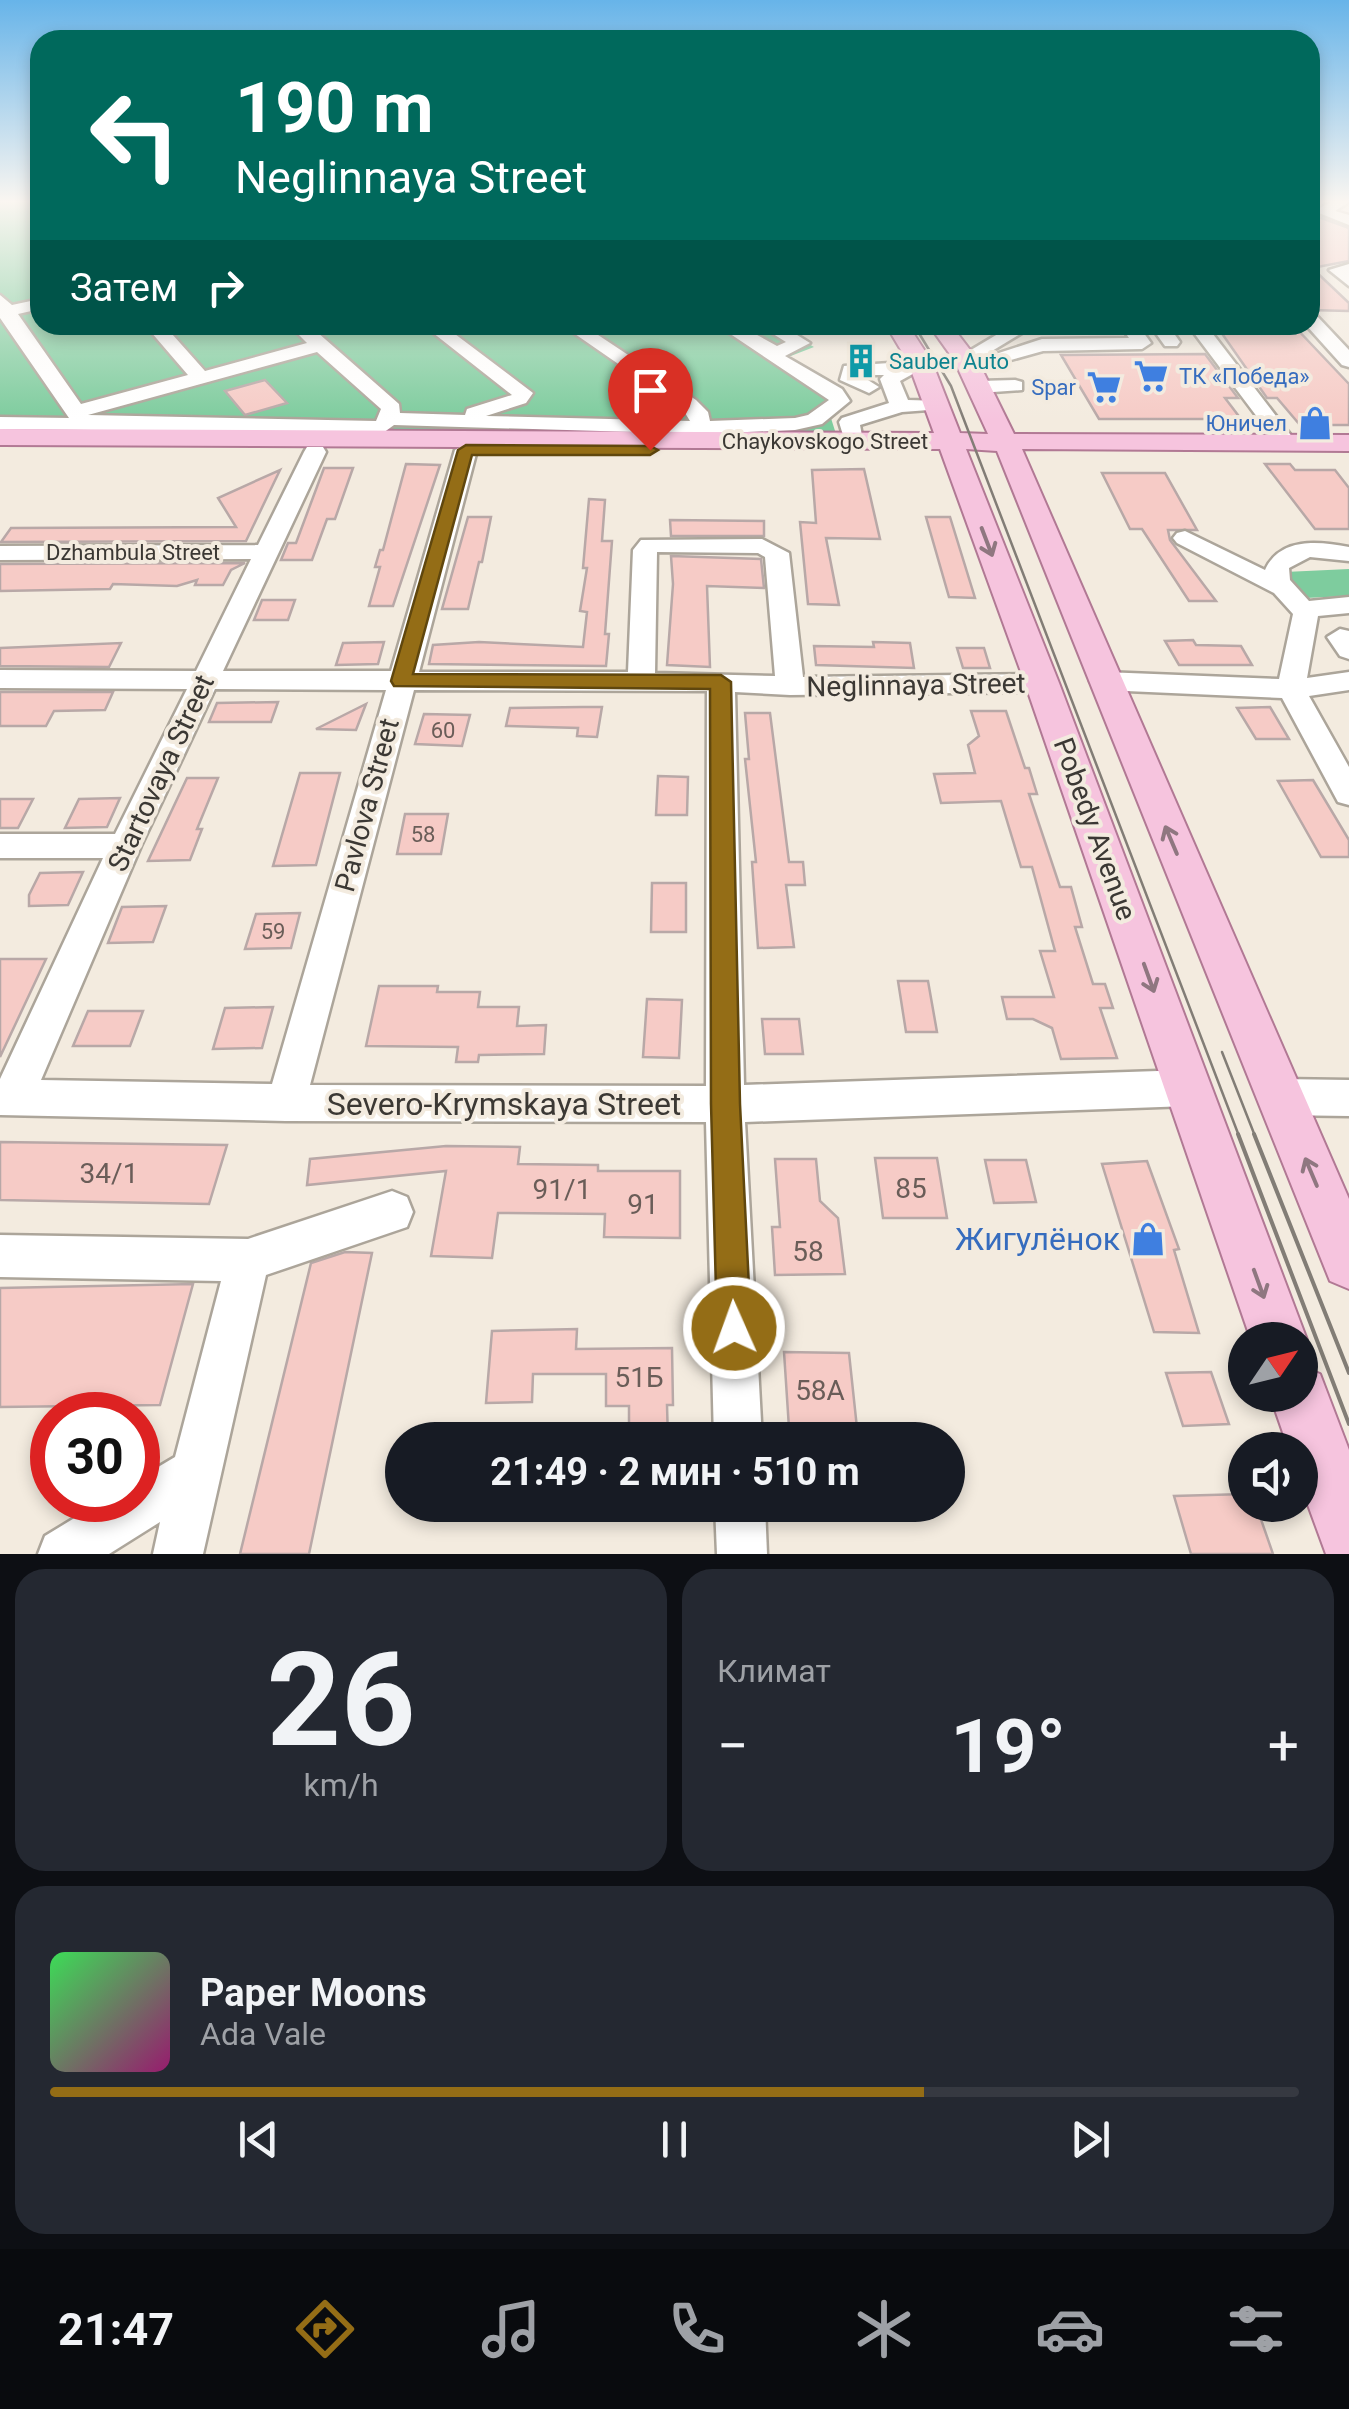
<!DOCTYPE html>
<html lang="ru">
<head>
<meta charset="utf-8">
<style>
  body { margin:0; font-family:Roboto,sans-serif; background:#242831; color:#f1f3f6; height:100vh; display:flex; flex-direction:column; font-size:38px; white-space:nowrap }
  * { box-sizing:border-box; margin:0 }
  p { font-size:32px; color:#9ea1a6 }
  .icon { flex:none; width:55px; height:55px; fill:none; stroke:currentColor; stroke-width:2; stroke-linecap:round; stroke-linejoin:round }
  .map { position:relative; height:1554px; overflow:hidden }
  .details { display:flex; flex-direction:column; gap:15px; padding:15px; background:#0d0f14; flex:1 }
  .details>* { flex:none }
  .guide { position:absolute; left:30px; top:30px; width:1290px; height:305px; border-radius:30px; box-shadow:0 5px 15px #0003; background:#00695c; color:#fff; overflow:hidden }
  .needle { width:65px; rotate:55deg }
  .fabs { position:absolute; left:1228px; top:1322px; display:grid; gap:20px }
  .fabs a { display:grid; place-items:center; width:90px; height:90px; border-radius:50%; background:#171b24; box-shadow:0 5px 15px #0003; font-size:50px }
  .speed { position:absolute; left:30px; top:1392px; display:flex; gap:20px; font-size:50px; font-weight:700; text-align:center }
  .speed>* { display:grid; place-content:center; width:130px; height:130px; border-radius:50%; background:#171b24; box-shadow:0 5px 15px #0003; line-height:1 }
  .speed .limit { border:15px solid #d22; background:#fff; color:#111 }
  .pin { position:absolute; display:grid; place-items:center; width:85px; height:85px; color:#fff; margin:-102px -42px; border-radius:50% 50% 50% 0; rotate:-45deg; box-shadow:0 0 10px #0007 }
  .pin .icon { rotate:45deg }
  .me { position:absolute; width:110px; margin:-55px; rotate:358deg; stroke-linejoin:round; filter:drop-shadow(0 0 8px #0008) }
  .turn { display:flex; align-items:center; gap:35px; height:210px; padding:0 40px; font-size:45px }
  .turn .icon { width:130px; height:130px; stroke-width:2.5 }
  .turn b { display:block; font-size:70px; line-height:85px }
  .then { display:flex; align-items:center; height:95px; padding:0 40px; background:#0003; gap:20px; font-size:38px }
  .big { font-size:75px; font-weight:700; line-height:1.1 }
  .details .widget { flex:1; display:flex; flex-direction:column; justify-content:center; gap:15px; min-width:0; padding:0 35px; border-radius:30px; background:#242831 }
  .details .dial { align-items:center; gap:0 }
  .dial b { font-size:130px; line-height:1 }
  .song { display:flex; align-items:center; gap:30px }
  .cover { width:120px; height:120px; border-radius:15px; background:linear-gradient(135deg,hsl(130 70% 55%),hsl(320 70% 35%)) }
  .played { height:10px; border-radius:5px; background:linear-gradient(90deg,#946d16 70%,#363941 70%) }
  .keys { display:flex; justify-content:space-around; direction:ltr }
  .heat { display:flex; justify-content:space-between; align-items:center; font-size:55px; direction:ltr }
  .details .tiles { flex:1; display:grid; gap:15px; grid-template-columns:1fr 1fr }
  .widget:last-child { grid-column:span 2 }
  .trip { position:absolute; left:385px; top:1422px; width:580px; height:100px; border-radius:50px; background:#171b24; box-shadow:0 5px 15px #0003; font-weight:700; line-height:100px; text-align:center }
  .tab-bar { display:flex; height:160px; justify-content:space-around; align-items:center; background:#090b0e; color:#9ea1a6 }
  .tab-bar .icon { width:70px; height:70px }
  .tab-bar .selected { color:#946d16 }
  .tab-bar b { font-size:45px; color:#f1f3f6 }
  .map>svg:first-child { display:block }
  .green { fill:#7ecc9e }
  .building { fill:#f6cbc6; stroke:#b8a8a7; stroke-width:2.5 }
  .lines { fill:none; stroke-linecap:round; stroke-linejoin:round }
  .minor-casing { stroke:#aca59a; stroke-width:5 }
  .major-casing { stroke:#b17994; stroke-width:4 }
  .minor { fill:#fff; fill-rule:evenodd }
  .major { fill:#f6c4de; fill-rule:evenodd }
  .tram-far1 { stroke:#827d76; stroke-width:2.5 }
  .tram { stroke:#827d76; stroke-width:4 }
  .oneway { stroke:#8f7780 }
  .route { fill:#946d16; stroke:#60470e; stroke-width:2.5 }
  .labels { text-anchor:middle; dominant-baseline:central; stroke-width:8; stroke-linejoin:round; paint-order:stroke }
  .far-culture-label { font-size:22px; fill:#0d838f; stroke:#f3ebdf; text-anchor:start }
  .far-shop-label { font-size:22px; fill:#366cbe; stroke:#f3ebdf; text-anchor:end }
  .far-street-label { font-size:22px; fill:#3b3834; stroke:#f3ebdf }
  .number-label { font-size:22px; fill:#6a5d58 }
  .street-label { font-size:28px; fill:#3b3834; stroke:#f3ebdf }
  .near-number-label { font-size:28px; fill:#6a5d58 }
  .near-street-label { font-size:32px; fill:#3b3834; stroke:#f3ebdf }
  .near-shop-label { font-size:32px; fill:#366cbe; stroke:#f3ebdf; text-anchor:end }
</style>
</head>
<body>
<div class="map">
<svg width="1349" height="1554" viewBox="0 0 1349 1554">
  <rect width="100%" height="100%" fill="#f3ebdf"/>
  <!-- green -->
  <g class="green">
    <path d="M0 202H40V325H813L791 334 814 347 783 359 849 397 850 402 830 415 836 434 0 428Z"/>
    <path d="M1349 569V596L1305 598 1285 572Z"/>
  </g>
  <!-- building -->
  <g class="building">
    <path d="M1316 216 1349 228V261L1312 268 1349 303V311L1310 310V218Z"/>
    <path d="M1216 325H1293L1349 384V425H1300L1277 398H1267Z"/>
    <path d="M1205 354 1238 398H1225L1241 419H1099L1061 355Z"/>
    <path d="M265 380 287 403 245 415 225 391Z"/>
    <path d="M406 464 440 465 393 606H369L380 567H375L380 550H383Z"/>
    <path d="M1265 464H1290L1295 470H1335L1349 488V529H1315Z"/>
    <path d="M324 468H353L335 519H327L312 560H281L288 543H296Z"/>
    <path d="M864 469 880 539 826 538 839 605 808 604 800 522 816 523 812 470Z"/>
    <path d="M280 470 246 541 1 542 11 528 236 527 218 498Z"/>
    <path d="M1102 473H1165L1197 530H1168L1170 540 1216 601H1189L1142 529H1130Z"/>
    <path d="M589 499 605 500 602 541H612L605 634H609L606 666 429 664 433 645 479 642 583 647 587 612 580 611 587 568H583Z"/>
    <path d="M468 517H491L482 562H479L468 609H442Z"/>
    <path d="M926 517H950L975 598 949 597Z"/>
    <path d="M670 520 764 521V536H671Z"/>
    <path d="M671 556 761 559 764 588 707 586 710 667 667 665 673 584Z"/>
    <path d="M245 563 231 570 223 585H195L197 580 177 586 113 584 110 589 0 591V564Z"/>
    <path d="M262 600H295L288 620H254Z"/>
    <path d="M1193 640 1196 645 1241 646 1252 665H1179L1165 641Z"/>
    <path d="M384 642 378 664 336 665 343 643Z"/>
    <path d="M873 642 910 643 914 668 816 665 814 646 874 647Z"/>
    <path d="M121 643 109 667 0 666V648Z"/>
    <path d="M957 648H984L990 668H963Z"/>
    <path d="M0 692H113L105 710 54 711 46 726H0Z"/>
    <path d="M278 702 271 722H209L217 703Z"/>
    <path d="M366 704 356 730 316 729Z"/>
    <path d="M582 707H602L597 737 577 736 578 728 506 726 510 708Z"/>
    <path d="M1270 707 1289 739H1256L1237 708Z"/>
    <path d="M971 711H1006L1025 768H1029L1037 794H1029L1060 887H1071L1082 927H1075L1093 984H1105L1113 1008H1100L1117 1058 1061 1059 1052 1028 1033 1019H1007L1002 997H1054L1040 951H1055L1032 867H1021L1001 801 941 803 934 774 975 773 968 745 979 736Z"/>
    <path d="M745 713H770L789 862H803L805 885H786L794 947 758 948 752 862H756L745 759H749Z"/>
    <path d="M424 714 470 715 462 746 415 744Z"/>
    <path d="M300 773H340L316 865 273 866Z"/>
    <path d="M658 776 688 777 687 815H656Z"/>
    <path d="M187 778H218L197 829H202L190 860 148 861Z"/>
    <path d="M1313 780 1349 840V857H1321L1278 781Z"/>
    <path d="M120 798 107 827 65 828 79 799Z"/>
    <path d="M0 799H33L18 828H0Z"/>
    <path d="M405 814H448L441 854H397Z"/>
    <path d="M83 872 68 905 29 906V895L40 873Z"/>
    <path d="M652 883H686V932H651Z"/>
    <path d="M166 906 153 942 108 943 122 907Z"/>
    <path d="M300 913 291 948 245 949 256 914Z"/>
    <path d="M0 959H46L0 1057Z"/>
    <path d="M898 981H928L937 1032H906Z"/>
    <path d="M379 986H438L437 992H480L478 1007H519L517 1026 546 1025 544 1054 479 1055 478 1062H456L458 1047 366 1046Z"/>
    <path d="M647 999 682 1000 679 1058 643 1057Z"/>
    <path d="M273 1007 262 1048 213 1049 225 1008Z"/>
    <path d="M88 1011H143L130 1046H73Z"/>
    <path d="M762 1019H799L803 1054H765Z"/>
    <path d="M0 1142 227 1145 209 1204 0 1200Z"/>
    <path d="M446 1146 520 1147 518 1164 598 1165V1171H680V1238L604 1237 605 1214 498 1213 492 1258 431 1256 446 1171 307 1185 310 1159Z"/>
    <path d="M875 1158H937L947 1218H883Z"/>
    <path d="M775 1159H816L820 1201 838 1218 845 1274 775 1275 772 1227H780Z"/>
    <path d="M985 1160H1026L1036 1202 994 1203Z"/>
    <path d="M1147 1161 1179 1249 1174 1250 1199 1333 1154 1332 1102 1164Z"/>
    <path d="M345 1252 372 1253 309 1554H240L311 1263Z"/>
    <path d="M193 1284 160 1405 0 1407V1288Z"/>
    <path d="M577 1329 576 1349 672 1348 673 1405H667L668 1440H629V1406H606V1374H533L532 1402 486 1403 492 1331Z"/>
    <path d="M784 1352 849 1353 857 1428H789Z"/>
    <path d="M1211 1372 1229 1424 1183 1426 1166 1373Z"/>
    <path d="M1245 1494V1505H1256L1273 1554H1191L1174 1496Z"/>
  </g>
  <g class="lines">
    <!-- minor casing -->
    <g class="minor-casing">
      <g id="minor">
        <path d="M1331 202H1349L1335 211 1349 215V225L1314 211Z"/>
        <path d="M1349 264V286L1329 270Z"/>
        <path d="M0 295 12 305 40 299V309L18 314 81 404 188 375 145 325H164L205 371 307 343 289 325H309L399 404 400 413 465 415 467 409 512 395 423 325H443L533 393 526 403 486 416 690 421 682 408 562 325H583L696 400 708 412 710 421 795 418 808 415 829 400 717 325H739L777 346 786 342 759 325H781L810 343 785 356 842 389 850 401 822 424 795 430 701 434 394 425 383 433 0 429V417L69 418 0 318ZM317 352 381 409 376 421 88 415Z"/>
        <path d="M1310 314 1316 315 1349 350V367L1342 365 1306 325H1310Z"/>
        <path d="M1013 325H1035L987 354H973L971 350Z"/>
        <path d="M1120 325H1138L1151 343 1142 349 1043 351 968 372 959 366 1042 339 1129 338Z"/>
        <path d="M1150 325H1168L1180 342 1177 346H1165Z"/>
        <path d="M1188 325H1206L1293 438 1297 442 1293 446H1279Z"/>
        <path d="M920 356 927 358V366L900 381 908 400 942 401V409L902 412 860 425 863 441 860 445H846L839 422 842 418 889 403 880 379 884 375H860L879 387 869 393 840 380 844 366 905 362Z"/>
        <path d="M1015 380 1022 382V390L979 393 969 387 979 381Z"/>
        <path d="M466 444 477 450 419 672H628L633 550 641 540 762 539 789 553 803 677 1042 674 1052 676 1056 683 1052 690 1042 692 790 695 735 692 744 1085 1188 1070 1202 1075 1207 1088 1202 1101 1188 1106 745 1122 762 1440H714L706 1122 286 1121 0 1115V1079L103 858H0V834H115L187 689 0 688V670L196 671 251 559 0 560V546L258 545 304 452 307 447H323L326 452 223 671H391L455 450ZM657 552 758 553 765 557 775 676 655 673ZM215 689 386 690 272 1084 41 1080 141 846ZM414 690 707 691 706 1086 310 1085Z"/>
        <path d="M1185 531 1265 570C1280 537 1318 541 1349 547V561L1310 557 1289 568 1290 580 1309 601 1349 597V613L1318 616 1307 678 1349 672V690L1309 696 1349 767V805L1338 802 1282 698 1104 690 1094 687 1090 681 1094 675 1104 672 1279 679 1293 614 1274 593 1177 543 1173 538 1177 533Z"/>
        <path d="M1340 629 1349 631V659L1340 656 1327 637Z"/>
        <path d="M1280 1079 1349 1080V1116L1280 1115 1266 1110 1261 1097 1266 1084Z"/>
        <path d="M392 1191 407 1197 413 1212 407 1227 266 1275 203 1554H153L160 1522 109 1554H38L45 1536 104 1500H138V1479L175 1457 221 1281 0 1277V1235L248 1239Z"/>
        <path d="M715 1505H765L767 1554H717Z"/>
      </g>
    </g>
    <!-- major casing -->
    <g class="major-casing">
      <g id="major">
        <path d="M886 325H908L932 362 960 433 988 434 954 360 929 325H951L977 359 1014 434 1349 435V451L1022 449 1349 1199V1289L1330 1281 997 451 966 449 1059 683 1307 1340 1300 1357V1340H1251L1025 683 940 449 0 445V429L934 433 908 362Z"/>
        <path d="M1300 1366 1320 1374 1349 1450V1554H1326L1300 1483V1450H1289L1270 1395H1300Z"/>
      </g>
    </g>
    <!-- minor -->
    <use href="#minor" class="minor"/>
    <!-- major -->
    <use href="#major" class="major"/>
    <!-- tram-far1 -->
    <g class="tram-far1">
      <path d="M914 325 951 386 1239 1136"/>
      <path d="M1222 1052 1255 1136"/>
    </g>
    <!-- tram -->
    <g class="tram">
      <path d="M1238 1134 1349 1424"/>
      <path d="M1254 1134 1349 1373"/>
    </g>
  </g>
  <!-- one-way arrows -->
  <defs><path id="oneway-shaft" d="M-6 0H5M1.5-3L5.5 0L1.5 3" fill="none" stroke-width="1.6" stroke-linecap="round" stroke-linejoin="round" transform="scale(2.5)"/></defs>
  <g class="oneway">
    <use href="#oneway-shaft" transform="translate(987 542) rotate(69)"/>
    <use href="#oneway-shaft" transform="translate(1171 840) rotate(-113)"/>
    <use href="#oneway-shaft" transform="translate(1149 978) rotate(70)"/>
    <use href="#oneway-shaft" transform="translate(1311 1172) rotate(-113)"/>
    <use href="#oneway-shaft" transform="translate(1259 1284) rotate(70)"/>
  </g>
  <!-- sky -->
  <linearGradient id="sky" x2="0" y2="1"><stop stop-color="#67b4e9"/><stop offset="0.48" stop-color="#faf6f1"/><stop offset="1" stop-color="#faf6f1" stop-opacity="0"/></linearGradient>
  <rect width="1349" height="420" fill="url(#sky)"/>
  <!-- route -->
  <path class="route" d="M466 445 650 446 658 450 650 455H472L413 674 721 675 731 682 740 1104 751 1328 746 1340 734 1345 722 1340 717 1328 711 1104 710 689 394 686 391 681 458 450Z"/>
  <!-- icons -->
  <defs>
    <g id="building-bare" transform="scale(2.7)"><path d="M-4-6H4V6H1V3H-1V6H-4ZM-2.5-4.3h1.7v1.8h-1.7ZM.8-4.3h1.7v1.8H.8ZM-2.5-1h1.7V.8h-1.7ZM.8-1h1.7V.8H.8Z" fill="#0f9aa8" stroke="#f3ebdf" stroke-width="2.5" paint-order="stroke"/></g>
    <g id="supermarket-bare" transform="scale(2.7)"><path d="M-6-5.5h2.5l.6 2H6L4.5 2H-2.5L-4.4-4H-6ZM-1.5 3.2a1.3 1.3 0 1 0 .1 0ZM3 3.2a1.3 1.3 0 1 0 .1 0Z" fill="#3f7fe0" stroke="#f3ebdf" stroke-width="2.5" paint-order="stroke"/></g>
    <g id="shop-bare" transform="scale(2.7)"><path d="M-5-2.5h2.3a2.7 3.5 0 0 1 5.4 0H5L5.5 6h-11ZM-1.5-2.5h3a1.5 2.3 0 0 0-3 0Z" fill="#3f7fe0" stroke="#f3ebdf" stroke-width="2.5" paint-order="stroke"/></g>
  </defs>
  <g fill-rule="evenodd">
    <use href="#building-bare" x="861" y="361"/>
    <use href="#supermarket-bare" x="1151" y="376"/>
    <use href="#supermarket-bare" x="1104" y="387"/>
    <use href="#shop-bare" x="1315" y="423"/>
    <use href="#shop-bare" x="1148" y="1239"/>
  </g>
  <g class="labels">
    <!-- far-culture labels -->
    <g class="far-culture-label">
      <text x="889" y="361">Sauber Auto</text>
    </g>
    <!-- far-shop labels -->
    <g class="far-shop-label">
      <text x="1179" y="376" text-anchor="start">ТК «Победа»</text>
      <text x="1076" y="387">Spar</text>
      <text x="1287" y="423">Юничел</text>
    </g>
    <!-- far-street labels -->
    <g class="far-street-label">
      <text x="825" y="441">Chaykovskogo Street</text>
      <text x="133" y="552">Dzhambula Street</text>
    </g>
    <!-- number labels -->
    <g class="number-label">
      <text x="443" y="730">60</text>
      <text x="423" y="834">58</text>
      <text x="273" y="931">59</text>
    </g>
    <!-- street labels -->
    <g class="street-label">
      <text transform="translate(916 685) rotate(-1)">Neglinnaya Street</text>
      <text transform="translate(161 773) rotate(-65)">Startovaya Street</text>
      <text transform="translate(367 805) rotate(-75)">Pavlova Street</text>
      <text transform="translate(1095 829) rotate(70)">Pobedy Avenue</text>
    </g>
    <!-- near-number labels -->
    <g class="near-number-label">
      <text x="109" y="1173">34/1</text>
      <text x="911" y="1188">85</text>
      <text x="562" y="1189">91/1</text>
      <text x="643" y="1204">91</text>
      <text x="808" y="1251">58</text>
      <text x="639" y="1377">51Б</text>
      <text x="820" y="1390">58А</text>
    </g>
    <!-- near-street labels -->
    <g class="near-street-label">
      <text x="504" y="1104">Severo-Krymskaya Street</text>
    </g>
    <!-- near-shop labels -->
    <g class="near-shop-label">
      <text x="1120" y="1239">Жигулёнок</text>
    </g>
  </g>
</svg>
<div class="fabs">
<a><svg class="needle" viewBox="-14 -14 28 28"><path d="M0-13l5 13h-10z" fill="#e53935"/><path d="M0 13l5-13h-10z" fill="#9ea1a6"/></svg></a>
<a><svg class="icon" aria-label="sound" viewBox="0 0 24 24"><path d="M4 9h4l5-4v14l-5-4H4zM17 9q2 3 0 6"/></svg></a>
</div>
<div class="speed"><div class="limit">30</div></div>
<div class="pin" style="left:650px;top:450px;background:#d93025"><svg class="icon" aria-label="arrive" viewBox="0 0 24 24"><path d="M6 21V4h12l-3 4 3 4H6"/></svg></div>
<svg class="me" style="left:734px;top:1328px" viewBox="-20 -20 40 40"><circle r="17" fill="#946d16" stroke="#fff" stroke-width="3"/><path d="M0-11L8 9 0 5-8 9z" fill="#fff"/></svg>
<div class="trip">21:49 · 2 мин · 510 m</div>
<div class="guide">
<div class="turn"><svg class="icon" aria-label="left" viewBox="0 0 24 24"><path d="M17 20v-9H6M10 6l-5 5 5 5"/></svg><div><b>190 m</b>Neglinnaya Street</div></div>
<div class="then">Затем<svg class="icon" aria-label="right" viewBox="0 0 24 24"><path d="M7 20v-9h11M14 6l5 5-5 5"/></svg></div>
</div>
</div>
<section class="details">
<div class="tiles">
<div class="widget dial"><b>26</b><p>km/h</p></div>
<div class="widget"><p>Климат</p>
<div class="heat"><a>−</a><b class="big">19°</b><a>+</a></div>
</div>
<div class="widget">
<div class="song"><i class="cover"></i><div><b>Paper Moons</b><p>Ada Vale</p></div></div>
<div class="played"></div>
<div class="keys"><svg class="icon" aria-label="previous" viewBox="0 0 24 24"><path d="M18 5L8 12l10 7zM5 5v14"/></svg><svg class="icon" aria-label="pause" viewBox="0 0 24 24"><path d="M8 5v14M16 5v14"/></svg><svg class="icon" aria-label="next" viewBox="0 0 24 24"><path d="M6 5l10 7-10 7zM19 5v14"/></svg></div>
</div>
</div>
</section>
<nav class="tab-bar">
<b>21:47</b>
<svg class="icon selected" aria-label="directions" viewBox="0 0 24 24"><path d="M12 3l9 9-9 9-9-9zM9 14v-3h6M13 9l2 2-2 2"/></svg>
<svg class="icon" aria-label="music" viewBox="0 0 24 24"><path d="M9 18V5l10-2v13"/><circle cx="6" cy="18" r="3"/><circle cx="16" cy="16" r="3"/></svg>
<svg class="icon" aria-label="phone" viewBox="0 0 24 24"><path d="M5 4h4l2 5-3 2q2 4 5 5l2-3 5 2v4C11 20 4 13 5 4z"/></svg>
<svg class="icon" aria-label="climate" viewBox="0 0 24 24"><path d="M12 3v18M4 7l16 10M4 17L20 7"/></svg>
<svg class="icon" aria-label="car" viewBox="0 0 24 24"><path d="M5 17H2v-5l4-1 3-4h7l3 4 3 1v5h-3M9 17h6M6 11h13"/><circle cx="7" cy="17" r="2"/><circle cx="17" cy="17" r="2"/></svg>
<svg class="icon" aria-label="filters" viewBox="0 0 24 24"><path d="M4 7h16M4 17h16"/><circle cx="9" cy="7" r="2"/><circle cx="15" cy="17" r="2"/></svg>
</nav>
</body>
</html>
